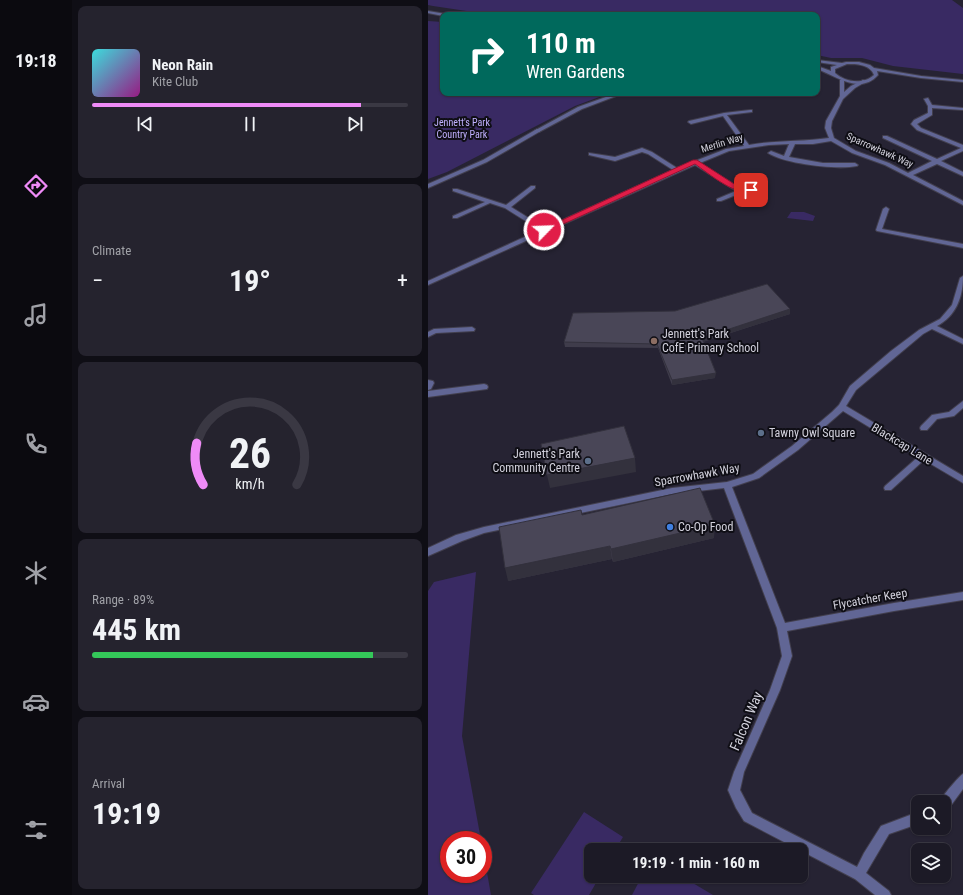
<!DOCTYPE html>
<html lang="en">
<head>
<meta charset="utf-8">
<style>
  body { margin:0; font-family:"Roboto Condensed",sans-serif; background:#25232e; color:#f1f3f6; height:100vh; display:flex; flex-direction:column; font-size:15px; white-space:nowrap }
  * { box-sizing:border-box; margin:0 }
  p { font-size:13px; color:#a0a1a7 }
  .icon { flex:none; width:22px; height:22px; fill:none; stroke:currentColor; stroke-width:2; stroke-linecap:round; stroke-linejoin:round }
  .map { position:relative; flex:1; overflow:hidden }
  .sheet { display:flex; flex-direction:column; gap:6px; padding:6px; background:#0f0e15; width:356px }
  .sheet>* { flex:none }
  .hud { position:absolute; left:12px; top:12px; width:380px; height:84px; border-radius:8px; box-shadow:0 1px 3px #0004,0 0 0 1px #3a3843; background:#00695c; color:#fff; overflow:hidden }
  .fabs { position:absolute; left:483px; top:795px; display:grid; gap:8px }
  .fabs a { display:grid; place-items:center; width:40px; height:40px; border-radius:8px; background:#1c1a26; box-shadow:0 1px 3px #0004,0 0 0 1px #3a3843; font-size:20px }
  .speed { position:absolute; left:12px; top:831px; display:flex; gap:8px; font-size:20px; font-weight:700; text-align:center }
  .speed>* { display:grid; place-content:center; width:52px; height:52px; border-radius:50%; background:#1c1a26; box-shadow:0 1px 3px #0004,0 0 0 1px #3a3843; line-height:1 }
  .speed .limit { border:6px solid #d22; background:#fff; color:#111 }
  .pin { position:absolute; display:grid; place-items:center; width:34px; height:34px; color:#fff; margin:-17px; border-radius:8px; box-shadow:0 2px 6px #0006 }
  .me { position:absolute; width:44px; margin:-22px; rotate:66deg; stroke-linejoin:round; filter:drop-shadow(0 0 3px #0008) }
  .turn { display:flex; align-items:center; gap:14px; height:84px; padding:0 20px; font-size:18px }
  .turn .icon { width:52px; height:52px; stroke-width:2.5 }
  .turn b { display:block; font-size:28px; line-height:34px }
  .big { font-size:30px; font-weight:700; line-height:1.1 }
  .sheet .tile { flex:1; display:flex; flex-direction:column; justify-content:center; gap:6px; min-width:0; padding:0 14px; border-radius:8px; background:#25232e }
  .sheet .dial { align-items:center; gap:0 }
  .dial svg { height:104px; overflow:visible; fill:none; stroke:#3a3843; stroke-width:7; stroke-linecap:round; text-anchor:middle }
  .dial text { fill:#f1f3f6; stroke:none }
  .song { display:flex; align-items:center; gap:12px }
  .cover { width:48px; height:48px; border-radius:6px; background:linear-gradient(135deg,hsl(180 70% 55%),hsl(310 70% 35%)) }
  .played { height:4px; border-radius:2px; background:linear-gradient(90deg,#ef8bf7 85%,#3a3843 85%) }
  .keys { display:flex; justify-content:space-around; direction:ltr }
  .heat { display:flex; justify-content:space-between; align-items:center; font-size:22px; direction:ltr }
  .charge { height:6px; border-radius:3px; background:linear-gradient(90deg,#34c759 89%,#3a3843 0) }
  .trip { position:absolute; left:156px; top:843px; width:224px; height:40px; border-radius:8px; background:#1c1a26; box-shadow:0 1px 3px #0004,0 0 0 1px #3a3843; font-weight:700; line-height:40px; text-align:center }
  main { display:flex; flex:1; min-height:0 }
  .tab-bar { display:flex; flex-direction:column; width:72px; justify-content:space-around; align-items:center; background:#0b0a0f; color:#a0a1a7 }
  .tab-bar .icon { width:28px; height:28px }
  .tab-bar .on { color:#ef8bf7 }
  .tab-bar b { font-size:18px; color:#f1f3f6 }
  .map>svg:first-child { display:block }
  .green { fill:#392a63 }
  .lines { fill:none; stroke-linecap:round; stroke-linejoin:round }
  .pedestrian-casing { stroke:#423f4e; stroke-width:2 }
  .minor-casing { stroke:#423f4e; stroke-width:2 }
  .tertiary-casing { stroke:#423f4e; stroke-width:2 }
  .pedestrian { fill:#616695; fill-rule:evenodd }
  .minor { fill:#616695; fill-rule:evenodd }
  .tertiary { fill:#616695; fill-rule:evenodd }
  .wall { fill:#3f3c4b }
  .shaded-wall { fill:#33313d }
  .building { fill:#494657; stroke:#33313d }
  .route { fill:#e11d48; stroke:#92132f }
  .education-dot { fill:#8d6e63; stroke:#0f0e15; stroke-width:1.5 }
  .service-dot { fill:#5c6f8a; stroke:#0f0e15; stroke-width:1.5 }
  .shop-dot { fill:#3f7fe0; stroke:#0f0e15; stroke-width:1.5 }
  .labels { text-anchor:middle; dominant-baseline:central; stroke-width:4; stroke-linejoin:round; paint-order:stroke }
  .far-park-label { font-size:10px; fill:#c0b1ff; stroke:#0f0e15 }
  .far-street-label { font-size:10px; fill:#d2d1dc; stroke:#0f0e15 }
  .poi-label { font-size:12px; fill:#d2d1dc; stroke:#0f0e15; text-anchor:start }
  .street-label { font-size:12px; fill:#d2d1dc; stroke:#0f0e15 }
  .near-street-label { font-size:14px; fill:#d2d1dc; stroke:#0f0e15 }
</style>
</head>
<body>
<main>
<nav class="tab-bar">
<b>19:18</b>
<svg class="icon on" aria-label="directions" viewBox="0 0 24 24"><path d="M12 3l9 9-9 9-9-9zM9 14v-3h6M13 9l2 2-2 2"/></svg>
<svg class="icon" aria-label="music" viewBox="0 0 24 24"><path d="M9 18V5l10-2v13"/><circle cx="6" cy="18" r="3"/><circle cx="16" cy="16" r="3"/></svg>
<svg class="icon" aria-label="phone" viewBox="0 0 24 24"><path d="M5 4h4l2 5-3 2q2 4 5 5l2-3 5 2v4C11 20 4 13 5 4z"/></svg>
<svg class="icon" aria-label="climate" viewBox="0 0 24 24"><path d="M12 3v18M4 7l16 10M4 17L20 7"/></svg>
<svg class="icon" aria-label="car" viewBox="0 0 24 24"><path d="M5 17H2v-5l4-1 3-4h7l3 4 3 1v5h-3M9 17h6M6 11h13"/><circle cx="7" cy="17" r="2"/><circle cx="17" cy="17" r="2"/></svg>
<svg class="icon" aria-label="filters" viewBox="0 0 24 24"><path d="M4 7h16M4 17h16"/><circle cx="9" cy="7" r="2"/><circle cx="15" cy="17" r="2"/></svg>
</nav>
<section class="sheet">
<div class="tile">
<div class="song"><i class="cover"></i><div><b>Neon Rain</b><p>Kite Club</p></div></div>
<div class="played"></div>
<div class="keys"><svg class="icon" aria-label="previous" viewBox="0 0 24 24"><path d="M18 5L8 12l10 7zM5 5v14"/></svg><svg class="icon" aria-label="pause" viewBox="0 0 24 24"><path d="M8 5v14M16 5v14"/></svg><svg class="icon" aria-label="next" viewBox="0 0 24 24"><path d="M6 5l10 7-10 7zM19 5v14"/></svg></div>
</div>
<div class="tile"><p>Climate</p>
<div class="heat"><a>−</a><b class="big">19°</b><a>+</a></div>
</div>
<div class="tile dial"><svg viewBox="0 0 100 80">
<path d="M14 69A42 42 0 1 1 86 69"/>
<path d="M14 69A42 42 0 0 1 9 37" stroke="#ef8bf7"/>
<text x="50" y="56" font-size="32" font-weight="700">26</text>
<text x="50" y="72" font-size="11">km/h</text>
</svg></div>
<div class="tile"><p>Range · 89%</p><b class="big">445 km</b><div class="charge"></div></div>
<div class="tile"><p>Arrival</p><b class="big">19:19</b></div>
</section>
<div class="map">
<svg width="535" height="895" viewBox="0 0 535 895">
  <rect width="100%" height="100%" fill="#262333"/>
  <!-- green -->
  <g class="green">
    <path d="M0 0H524L535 8V74L465 66 434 58H403L389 55V15H94L78 12 52 13 5 6 0 5Z"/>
    <path d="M0 21 15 22V93H182L147 106 19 172 0 179Z"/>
    <path d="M363 212H376L387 216 385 221 359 218Z"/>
    <path d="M48 572 34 736 53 840H21V874H55V850L63 895H0V591L6 582Z"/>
    <path d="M156 812 195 837 187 850H163V876H172L161 895H106L103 893Z"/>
    <path d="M214 876H253L285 895H204Z"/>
  </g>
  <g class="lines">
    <!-- pedestrian casing -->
    <g class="pedestrian-casing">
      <path id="pedestrian" d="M109 129 112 131 111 132 59 162 0 188V184L55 160Z"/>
    </g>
    <!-- minor casing -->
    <g class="minor-casing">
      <g id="minor">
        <path d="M414 79 416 80V92L423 86 435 80 439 81 427 88 415 99 404 121 403 128 406 138 428 151 461 163 480 173 504 161 455 138V136H459L509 159 533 148 489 130 483 124 486 120 500 113V106L496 99 500 98 504 105 535 108V110L504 108V115L489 124 493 128 535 145V151L513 161 535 172V176L509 164 485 175 535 201V205L457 165 424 153 403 141 385 144H367L361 157 395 163H427L430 165 429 166C409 170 357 164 340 153L343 151 356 156 361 144 341 145 301 151 272 163 313 189 334 188 336 189V191L313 193 293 201H289V199L308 191 267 165 0 285V281L112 230 77 208 62 203 29 218H25V216L57 202 25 191V189H29L78 205 103 186H107V188L83 207 117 228 245 170 220 154 214 152 187 161 161 155V153L187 157 214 148 224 152 249 168 298 149 316 146 295 116 263 124 260 122 261 121 296 113 322 110H324V112L299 115 321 145C347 140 374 142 401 138L397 128 398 121 412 96V80Z"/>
        <path d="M189 93H196L154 109 111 132 106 131 150 107Z"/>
        <path d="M458 207 461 209 454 229 535 244V248L449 231 448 230 455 209Z"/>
        <path d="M535 276C535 297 528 316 509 326L535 339V344L504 329 495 334 428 390 418 406 535 476V483L496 460 463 490H457L456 488 457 486 490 457 415 411 370 450 331 478 304 487 357 623 466 603 535 592V600L466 611 359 631 364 656 352 690 316 772 312 790 324 813 429 867 436 853 453 826 490 812V824L461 834 438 873 461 891 463 895H447L427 879 316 821 308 808 300 790 306 772 342 690 354 656 349 628 296 488 244 494 56 533 34 541 0 556V548L28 535 56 527 244 488 299 482 325 474 364 446 404 412 411 405 422 386 463 351 491 330 512 319 524 305 532 278Z"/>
        <path d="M44 327 47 329 46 331 8 333 0 337V332L6 329Z"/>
        <path d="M0 380 5 381 6 383 3 389 0 390Z"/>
        <path d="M56 384 59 385 60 387 59 389 0 397V391Z"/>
        <path d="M535 401V408L526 416 509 419 499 430H493L492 428 493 426 504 415 521 412Z"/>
        <path d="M535 774V789L524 804 516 809V802H511C513 798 531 776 535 774Z"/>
      </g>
    </g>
    <!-- tertiary casing -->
    <g class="tertiary-casing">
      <g id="tertiary">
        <path d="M0 11 18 14 20 15 15 16 0 13Z"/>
        <path d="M389 60 414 63 418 62H431L442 65 446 68 493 76 535 80V82L493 78 449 71 450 75C432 95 408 76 389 69V66L403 71V67L409 65 389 62ZM419 64C428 64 442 64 446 75 435 85 417 82 407 73V69Z"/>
      </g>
    </g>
    <!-- pedestrian -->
    <use href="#pedestrian" class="pedestrian"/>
    <!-- minor -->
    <use href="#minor" class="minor"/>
    <!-- tertiary -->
    <use href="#tertiary" class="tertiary"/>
  </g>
  <!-- wall -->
  <g class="wall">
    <path d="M362 309V314L275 342 287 378 244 385 230 348 137 347 136 342Z"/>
    <path d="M154 515 286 538 185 562 184 559 80 581Z"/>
  </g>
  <!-- shaded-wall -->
  <g class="shaded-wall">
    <path d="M362 309V314L274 342V338Z"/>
    <path d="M288 373 287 378 244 385V380Z"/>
    <path d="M207 458 208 472 122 488 119 475Z"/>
    <path d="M287 525 286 538 185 562 183 549Z"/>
    <path d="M182 546 184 559 80 581 77 568Z"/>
  </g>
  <!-- building -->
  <g class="building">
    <path d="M339 284 362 309 274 338 288 373 244 380 229 344 136 342 145 313 247 311Z"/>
    <path d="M196 426 207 458 119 475 113 444Z"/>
    <path d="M272 488 287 525 183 549 182 546 77 568 71 527 153 510 154 515Z"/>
  </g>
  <!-- route -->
  <path class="route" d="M265 160H269L314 189H323L326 190C312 200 280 173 267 164L118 232 112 230Z"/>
  <!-- markers -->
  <circle class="education-dot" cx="226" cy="341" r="4"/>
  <g class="service-dot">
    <circle cx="333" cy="433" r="4"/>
    <circle cx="160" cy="461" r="4"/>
  </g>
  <circle class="shop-dot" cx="242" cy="527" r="4"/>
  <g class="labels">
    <!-- far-park labels -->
    <g class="far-park-label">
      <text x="34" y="122">Jennett's Park<tspan x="34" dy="12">Country Park</tspan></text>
    </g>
    <!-- far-street labels -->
    <g class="far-street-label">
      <text transform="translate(294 143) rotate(-17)">Merlin Way</text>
      <text transform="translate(452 150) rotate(24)">Sparrowhawk Way</text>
    </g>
    <!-- poi labels -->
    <g class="poi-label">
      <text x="234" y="334">Jennett's Park<tspan x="234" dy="14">CofE Primary School</tspan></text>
      <text x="341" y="433">Tawny Owl Square</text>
      <text x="152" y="454" text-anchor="end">Jennett's Park<tspan x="152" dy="14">Community Centre</tspan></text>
      <text x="250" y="527">Co-Op Food</text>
    </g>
    <!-- street labels -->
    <g class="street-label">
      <text transform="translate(474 444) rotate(31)">Blackcap Lane</text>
      <text transform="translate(269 475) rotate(-10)">Sparrowhawk Way</text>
      <text transform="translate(442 599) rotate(-10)">Flycatcher Keep</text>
    </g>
    <!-- near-street labels -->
    <g class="near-street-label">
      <text transform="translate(318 721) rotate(-67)">Falcon Way</text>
    </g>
  </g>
</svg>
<div class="fabs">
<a><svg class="icon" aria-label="search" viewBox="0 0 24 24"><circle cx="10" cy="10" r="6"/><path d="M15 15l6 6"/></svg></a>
<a><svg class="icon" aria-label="layers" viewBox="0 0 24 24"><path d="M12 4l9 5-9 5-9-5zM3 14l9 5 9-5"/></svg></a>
</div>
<div class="speed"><div class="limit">30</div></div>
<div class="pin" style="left:323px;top:190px;background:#d93025"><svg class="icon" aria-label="arrive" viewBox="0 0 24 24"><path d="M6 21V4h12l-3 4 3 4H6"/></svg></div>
<svg class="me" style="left:116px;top:230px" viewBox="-20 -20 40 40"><circle r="17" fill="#e11d48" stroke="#fff" stroke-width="3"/><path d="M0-11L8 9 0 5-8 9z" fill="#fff"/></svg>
<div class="trip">19:19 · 1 min · 160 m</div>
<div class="hud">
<div class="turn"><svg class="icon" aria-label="right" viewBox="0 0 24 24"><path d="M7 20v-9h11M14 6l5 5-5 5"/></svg><div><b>110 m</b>Wren Gardens</div></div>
</div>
</div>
</main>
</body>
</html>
